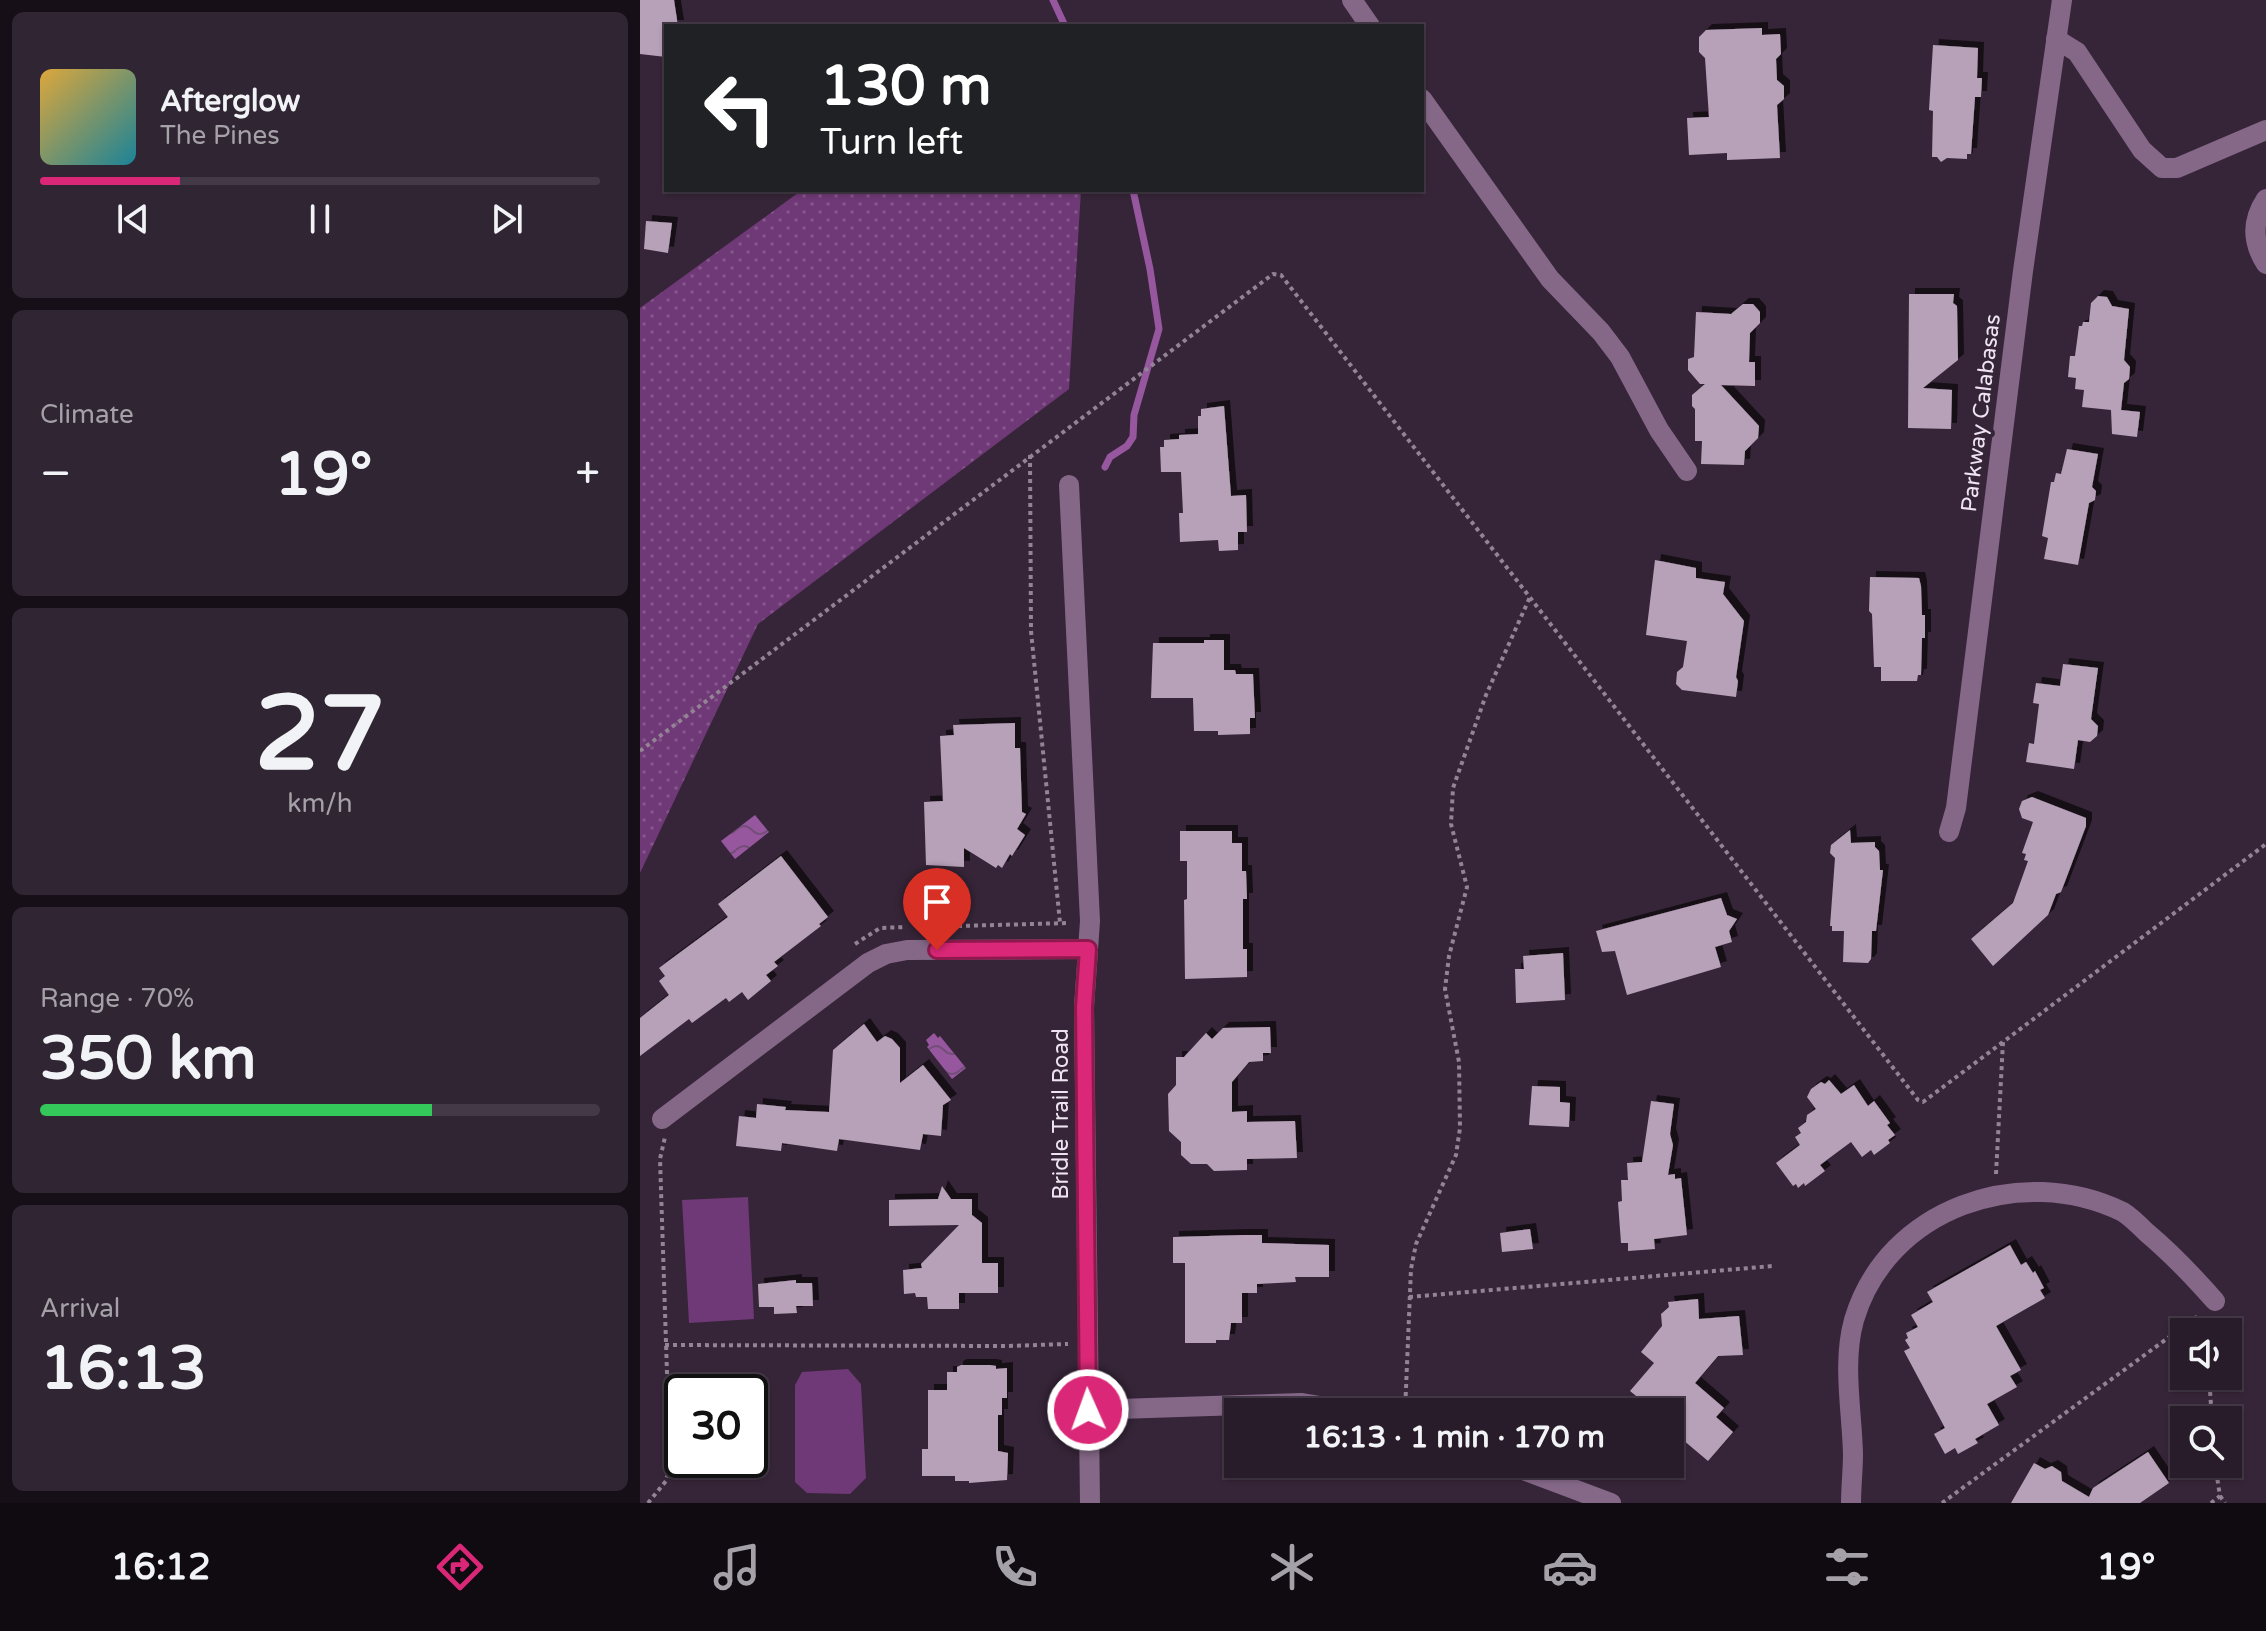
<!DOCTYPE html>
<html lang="en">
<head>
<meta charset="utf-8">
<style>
  body { margin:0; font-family:"Varela Round",sans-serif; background:#302532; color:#f1f3f6; height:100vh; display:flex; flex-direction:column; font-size:30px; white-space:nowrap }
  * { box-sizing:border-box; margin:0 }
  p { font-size:26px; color:#a5a1a8 }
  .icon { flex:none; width:44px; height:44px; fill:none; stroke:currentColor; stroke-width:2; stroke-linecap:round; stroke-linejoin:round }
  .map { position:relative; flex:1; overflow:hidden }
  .panel { display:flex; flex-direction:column; gap:12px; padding:12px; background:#160f17; width:640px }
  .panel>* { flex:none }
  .banner { position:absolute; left:24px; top:24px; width:760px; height:168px; border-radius:0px; box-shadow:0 2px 6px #0004,0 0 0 2px #443a47; background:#202124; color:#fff; overflow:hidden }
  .buttons { position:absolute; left:1530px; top:1318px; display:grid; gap:16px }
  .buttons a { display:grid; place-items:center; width:72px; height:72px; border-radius:0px; background:#281c2a; box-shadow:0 2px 6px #0004,0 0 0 2px #443a47; font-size:40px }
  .speed { position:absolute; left:24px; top:1374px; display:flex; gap:16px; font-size:40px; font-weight:700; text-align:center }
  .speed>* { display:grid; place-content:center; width:104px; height:104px; border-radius:50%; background:#281c2a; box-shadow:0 2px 6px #0004,0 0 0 2px #443a47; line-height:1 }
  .speed .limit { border:4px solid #111; border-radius:12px; background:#fff; color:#111 }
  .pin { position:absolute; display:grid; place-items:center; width:68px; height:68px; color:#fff; margin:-82px -34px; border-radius:50% 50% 50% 0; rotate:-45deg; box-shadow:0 0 8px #0007 }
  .pin .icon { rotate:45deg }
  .me { position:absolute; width:88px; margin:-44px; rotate:358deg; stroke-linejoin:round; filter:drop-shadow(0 0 6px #0008) }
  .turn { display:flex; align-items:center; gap:28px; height:168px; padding:0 24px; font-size:36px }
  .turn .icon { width:104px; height:104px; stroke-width:2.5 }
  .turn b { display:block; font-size:56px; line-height:68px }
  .big { font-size:60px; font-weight:700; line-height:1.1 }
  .panel .widget { flex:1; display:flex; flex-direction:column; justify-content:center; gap:12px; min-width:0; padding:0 28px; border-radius:12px; background:#302532 }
  .panel .dial { align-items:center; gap:0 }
  .dial b { font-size:104px; line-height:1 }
  .song { display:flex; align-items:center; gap:24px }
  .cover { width:96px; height:96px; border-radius:12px; background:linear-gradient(135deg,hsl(40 70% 55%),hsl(190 70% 35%)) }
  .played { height:8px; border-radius:4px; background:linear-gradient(90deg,#db2777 25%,#443a47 25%) }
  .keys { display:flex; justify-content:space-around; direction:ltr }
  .heat { display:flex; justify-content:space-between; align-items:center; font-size:44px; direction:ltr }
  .charge { height:12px; border-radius:6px; background:linear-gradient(90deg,#34c759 70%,#443a47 0) }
  .trip { position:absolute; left:584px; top:1398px; width:460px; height:80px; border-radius:0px; background:#281c2a; box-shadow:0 2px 6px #0004,0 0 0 2px #443a47; font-weight:700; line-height:80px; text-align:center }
  .menu { display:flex; height:128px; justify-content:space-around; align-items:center; background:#100b11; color:#a5a1a8 }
  .menu .icon { width:56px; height:56px }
  .menu .selected { color:#db2777 }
  .menu b { font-size:36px; color:#f1f3f6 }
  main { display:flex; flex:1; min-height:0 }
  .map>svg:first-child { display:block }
  .grass { fill:url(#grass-dots) }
  .green { fill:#6f3876 }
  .water { fill:url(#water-waves) }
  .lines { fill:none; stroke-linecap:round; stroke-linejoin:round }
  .stream { stroke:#97579f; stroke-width:7 }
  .building { fill:#b7a1b9; filter:url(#shadow) }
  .path { stroke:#928494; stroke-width:4; stroke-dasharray:4 4; stroke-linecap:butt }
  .minor { stroke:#856888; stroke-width:20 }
  .route-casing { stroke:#8e194d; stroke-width:20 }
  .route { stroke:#db2777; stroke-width:14 }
  .labels { text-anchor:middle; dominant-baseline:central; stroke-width:8; stroke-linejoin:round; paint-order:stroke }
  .street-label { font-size:22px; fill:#eee3f0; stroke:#362538 }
</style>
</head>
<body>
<main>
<section class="panel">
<div class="widget">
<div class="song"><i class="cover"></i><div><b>Afterglow</b><p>The Pines</p></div></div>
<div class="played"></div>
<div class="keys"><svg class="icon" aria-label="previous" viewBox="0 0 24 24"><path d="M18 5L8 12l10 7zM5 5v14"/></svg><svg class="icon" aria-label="pause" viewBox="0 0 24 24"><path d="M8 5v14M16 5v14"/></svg><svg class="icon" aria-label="next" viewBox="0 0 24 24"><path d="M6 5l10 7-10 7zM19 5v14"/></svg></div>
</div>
<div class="widget"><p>Climate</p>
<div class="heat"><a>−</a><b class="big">19°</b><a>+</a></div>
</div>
<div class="widget dial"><b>27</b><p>km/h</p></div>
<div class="widget"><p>Range · 70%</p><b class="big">350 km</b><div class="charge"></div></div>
<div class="widget"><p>Arrival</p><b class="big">16:13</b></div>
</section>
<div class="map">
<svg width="1626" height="1503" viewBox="0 0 1626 1503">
  <defs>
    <pattern id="grass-dots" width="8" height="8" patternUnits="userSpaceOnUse" patternTransform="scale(2)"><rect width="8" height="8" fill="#6f3876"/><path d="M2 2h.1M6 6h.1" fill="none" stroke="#84558a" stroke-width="1.8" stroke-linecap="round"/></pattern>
    <pattern id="water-waves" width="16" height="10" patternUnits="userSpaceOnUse" patternTransform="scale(2)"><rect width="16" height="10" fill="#97579f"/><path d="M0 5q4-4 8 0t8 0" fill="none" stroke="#734e78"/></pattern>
    <filter id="shadow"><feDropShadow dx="6" dy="-6" stdDeviation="0" flood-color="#0009"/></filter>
  </defs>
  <rect width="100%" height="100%" fill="#362538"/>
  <!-- grass -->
  <path class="grass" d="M162 190H441L429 389 118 624 0 873V308Z"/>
  <!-- green -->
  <g class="green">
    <path d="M108 1197 114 1319 49 1323 42 1200Z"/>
    <path d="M208 1369 221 1384 226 1478 210 1494 167 1493 155 1482V1385L162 1372Z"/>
  </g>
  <!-- water -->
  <g class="water">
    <path d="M115 815 129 832 95 859 81 841Z"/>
    <path d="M294 1033 298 1038 300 1036 326 1068 312 1079 287 1047 289 1045 286 1040Z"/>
  </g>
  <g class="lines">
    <!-- stream -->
    <g class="stream">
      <path d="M413 0 425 26"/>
      <path d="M465 467 470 457 487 446 493 437 494 415 519 329 510 269 493 190"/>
    </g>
  </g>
  <!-- building -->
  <g class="building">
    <path d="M0 0H34L38 26H26V57L0 54Z"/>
    <path d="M1122 28V35L1140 34 1141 54 1136 59 1137 80 1144 86V99L1137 105 1140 158 1087 160V153L1049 155 1047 118 1069 117 1065 58 1059 52V37L1066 30Z"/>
    <path d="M1293 45 1338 48 1337 78H1342L1341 97H1335L1331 154H1327V159L1307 158 1301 162 1297 157H1292L1293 111 1289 110Z"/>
    <path d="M6 221 32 223 28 253 4 249Z"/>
    <path d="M1269 294H1314L1313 303 1317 306 1318 360 1283 388 1312 390 1311 429 1268 428Z"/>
    <path d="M1458 296 1467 297 1472 306 1489 309 1484 360 1490 367 1489 379 1484 383 1481 410 1500 412 1497 437 1472 434 1471 410 1442 407 1444 390 1435 389 1436 378 1428 377 1430 356H1435L1439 326H1442L1443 322H1449L1451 303Z"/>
    <path d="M1103 304H1113L1120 312V323L1110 333 1109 362H1115V386L1081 385 1119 426 1118 438 1105 451 1104 465 1061 464 1062 441H1055V409L1052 406V395L1065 384H1060L1048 370V359L1054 357 1056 312 1091 314Z"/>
    <path d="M584 406 591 496 606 495 607 532H598V550L579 551 578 540 540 542 539 513H543L541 472H521L520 447H524V440L539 439V435L558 434V416H561V409Z"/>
    <path d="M1427 449 1458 454 1452 487 1456 491 1455 500 1449 503 1438 565 1404 559 1408 538 1402 536 1411 482H1414L1416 473 1421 474Z"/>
    <path d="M1015 560 1056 568V578L1085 582 1083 594 1104 621 1096 677 1098 681 1096 697 1042 690 1036 684 1037 672 1043 667 1047 641 1006 635Z"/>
    <path d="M1230 577 1279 578 1281 586 1282 615H1285V638H1282L1281 675H1278L1277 681H1241V667H1234L1232 614 1229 611Z"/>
    <path d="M564 640H584V670H595L596 674H613L615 718H610V734L578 735V731H554L553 698H511L513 643H564Z"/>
    <path d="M1423 664 1458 668 1451 719 1458 726 1457 736 1450 742 1438 740 1434 769 1386 762 1389 743 1394 744 1399 704 1393 703 1396 683 1420 686Z"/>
    <path d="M375 723V748H380L382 812 386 814 377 829 385 835 372 856 370 854 362 868 358 865 356 868 324 848V867L286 865 284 802 303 801 300 736 314 735 313 725Z"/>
    <path d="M1392 797 1446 818V826L1421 892 1416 894 1408 915 1353 966 1331 939 1373 903 1388 861 1384 860 1386 854 1382 853 1393 822 1382 818 1379 809 1382 801Z"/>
    <path d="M1210 830 1211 843 1235 842V847L1239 851 1240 870H1243L1236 931H1232L1231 959 1228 963 1203 962 1204 931H1192V926H1190L1195 858 1190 853 1191 845Z"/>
    <path d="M540 831H592V843H602V871H606L607 899H603V949H607V977L545 979 544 900 547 899V861H540Z"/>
    <path d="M141 856 188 917 179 924 181 926 134 962 138 966 126 975 131 981 108 1000 102 992 89 1002 86 998 52 1023 49 1019 0 1056V1018L29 995 19 981 25 976 19 968 88 917 78 904Z"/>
    <path d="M1081 898 1087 915 1097 919 1089 931 1092 942 1075 947 1081 967 987 995 975 951 962 952 956 931Z"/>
    <path d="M923 953 925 1000 876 1003 875 969H884L883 956Z"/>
    <path d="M224 1024 237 1042 245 1036 252 1039 260 1048V1083L283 1065 311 1100 303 1105 301 1136 283 1134 280 1150 199 1139 197 1151 142 1143 141 1151 96 1146 99 1116 116 1118 117 1104 146 1107 145 1110 189 1112 193 1050Z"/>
    <path d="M630 1027 631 1053H623V1061L609 1062 592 1082V1112L607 1111V1122L655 1121 657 1158 607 1159V1170L574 1171 567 1164H551L541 1155V1142L529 1131 528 1094 536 1085V1057H544L566 1033 572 1039 583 1028Z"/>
    <path d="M1189 1080 1201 1094 1214 1085 1228 1106 1234 1101 1250 1123 1247 1125 1255 1135 1248 1140 1250 1143 1234 1155 1231 1150 1222 1157 1211 1142 1180 1165 1185 1171 1165 1186 1164 1183 1158 1188 1156 1184 1153 1186 1136 1163 1160 1145 1155 1137 1161 1133 1158 1128 1166 1122 1167 1115 1176 1109 1167 1097 1171 1089 1181 1082 1185 1084Z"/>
    <path d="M892 1086 920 1087V1102L930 1103 929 1127 889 1125Z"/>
    <path d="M1011 1101 1034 1104 1030 1134 1033 1145 1028 1175 1035 1174V1179L1041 1178 1047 1235 1014 1239 1015 1249 988 1251V1243H981L978 1202 982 1201 981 1180H988L987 1163 1002 1162Z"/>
    <path d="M302 1186 311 1199H332V1215L342 1223V1263H358V1293H319V1309H288L287 1297H276L275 1293 264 1294 263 1270 282 1268 281 1264 319 1225 249 1226V1200L298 1199Z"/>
    <path d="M890 1229 893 1249 862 1252 860 1233Z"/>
    <path d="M603 1235H622V1243L689 1245V1277H655L656 1282 617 1284V1293H602V1323H591L589 1340H576V1343H545V1263H533V1237Z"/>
    <path d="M1370 1245 1381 1265 1386 1262 1393 1273 1395 1271 1404 1288 1400 1290 1405 1298 1356 1326 1381 1370 1370 1376 1377 1387 1347 1404 1359 1425 1335 1439 1338 1443 1318 1454 1315 1448 1305 1454 1294 1434 1305 1428 1264 1351 1270 1348 1265 1340 1268 1338 1266 1333 1278 1327 1271 1315 1293 1302 1287 1292Z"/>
    <path d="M156 1280V1283H172L173 1306H156L157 1313 134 1314V1307H119L118 1284Z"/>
    <path d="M1058 1299 1059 1319 1099 1316 1103 1355 1078 1356 1055 1383 1084 1408 1076 1417 1093 1432 1068 1461 1030 1429V1412H998L1006 1404 990 1391 1014 1363 1001 1352 1022 1326 1021 1314 1029 1307 1028 1302Z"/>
    <path d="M321 1365H350L356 1366V1369L367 1368V1398H362V1415H358V1451L368 1453 367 1480 329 1483V1481H315V1476H282V1449H288V1390H307V1372H317V1367Z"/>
    <path d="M1508 1452 1529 1483 1500 1503H1371L1394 1463 1405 1469 1412 1466 1421 1472 1422 1481 1449 1497 1453 1488Z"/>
  </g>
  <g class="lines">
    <!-- path -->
    <g class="path">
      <path d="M390 455 391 631 420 923"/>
      <path d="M0 751 633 274 641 275 1278 1100 1283 1102 1363 1042"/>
      <path d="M318 926 429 923"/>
      <path d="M215 944 240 928 266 927"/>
      <path d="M1356 1174 1363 1042 1626 844"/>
      <path d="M769 1297 1133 1266"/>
      <path d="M1555 1318 1562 1332"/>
      <path d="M25 1345 366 1346 428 1344"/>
      <path d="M1569 1376 1572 1420"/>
      <path d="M765 1412 771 1269 776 1244 816 1155 820 1128 819 1062 805 989 809 956 827 887 811 824 813 788 846 695 890 597"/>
      <path d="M1580 1496 1585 1503"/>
      <path d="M8 1503 26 1481 30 1465 20 1159 25 1137"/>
      <path d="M1302 1503 1558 1316"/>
      <path d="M1571 1503 1580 1496 1575 1464"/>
    </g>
    <!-- minor -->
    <g class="minor">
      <path d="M712 0 730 26"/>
      <path d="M1416 39 1437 52 1502 150 1522 168H1537L1626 130"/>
      <path d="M782 99 910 279 961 332 980 357 1019 430 1047 471"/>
      <path d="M1626 199C1612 220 1612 242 1626 264"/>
      <path d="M429 485 450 921 444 1007 450 1503"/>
      <path d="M1309 832 1316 808 1383 271 1422 0"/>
      <path d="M22 1119 228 963 246 954 267 950 448 949"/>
      <path d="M448 1410 662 1403 717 1412"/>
      <path d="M867 1464 971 1503"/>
      <path d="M1211 1503C1211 1487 1213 1470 1213 1454 1212 1411 1202 1363 1214 1320 1247 1208 1381 1162 1483 1212 1491 1217 1499 1225 1506 1232 1531 1253 1553 1276 1575 1301"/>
    </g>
  </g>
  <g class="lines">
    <!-- route casing -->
    <g class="route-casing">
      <path id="route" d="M297 950 448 949 444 1007 448 1410"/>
    </g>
    <!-- route -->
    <use href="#route" class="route"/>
  </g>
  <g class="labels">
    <!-- street labels -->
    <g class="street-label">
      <text transform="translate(1341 413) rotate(-83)">Parkway Calabasas</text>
      <text transform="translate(421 1114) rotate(-90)">Bridle Trail Road</text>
    </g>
  </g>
</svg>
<div class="buttons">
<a><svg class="icon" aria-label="sound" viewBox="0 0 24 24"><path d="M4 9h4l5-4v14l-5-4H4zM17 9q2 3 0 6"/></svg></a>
<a><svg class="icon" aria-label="search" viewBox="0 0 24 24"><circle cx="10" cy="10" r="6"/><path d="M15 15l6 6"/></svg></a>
</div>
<div class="speed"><div class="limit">30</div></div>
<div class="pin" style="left:297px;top:950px;background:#d93025"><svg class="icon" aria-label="arrive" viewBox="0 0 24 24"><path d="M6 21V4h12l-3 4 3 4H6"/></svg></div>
<svg class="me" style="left:448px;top:1410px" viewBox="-20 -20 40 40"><circle r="17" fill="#db2777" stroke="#fff" stroke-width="3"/><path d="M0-11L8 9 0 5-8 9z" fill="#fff"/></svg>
<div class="trip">16:13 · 1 min · 170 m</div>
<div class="banner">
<div class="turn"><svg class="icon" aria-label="left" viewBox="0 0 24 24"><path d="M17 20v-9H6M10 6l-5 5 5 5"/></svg><div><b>130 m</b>Turn left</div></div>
</div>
</div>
</main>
<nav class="menu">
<b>16:12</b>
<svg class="icon selected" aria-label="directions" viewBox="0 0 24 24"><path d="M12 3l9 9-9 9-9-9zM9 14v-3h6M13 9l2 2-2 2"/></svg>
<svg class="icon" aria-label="music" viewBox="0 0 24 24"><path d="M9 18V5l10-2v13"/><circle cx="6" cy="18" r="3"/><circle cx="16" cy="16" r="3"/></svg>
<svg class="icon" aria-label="phone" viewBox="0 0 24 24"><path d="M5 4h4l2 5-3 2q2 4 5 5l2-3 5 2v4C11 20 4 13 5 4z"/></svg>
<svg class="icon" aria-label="climate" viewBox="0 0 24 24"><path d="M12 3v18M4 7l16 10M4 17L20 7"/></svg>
<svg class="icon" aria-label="car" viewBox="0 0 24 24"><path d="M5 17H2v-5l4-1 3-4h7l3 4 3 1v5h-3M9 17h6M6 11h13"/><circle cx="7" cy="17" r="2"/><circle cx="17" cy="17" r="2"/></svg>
<svg class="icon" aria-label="filters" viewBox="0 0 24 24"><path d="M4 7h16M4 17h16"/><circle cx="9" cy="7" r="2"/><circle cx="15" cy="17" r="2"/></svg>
<b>19°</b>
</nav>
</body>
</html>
